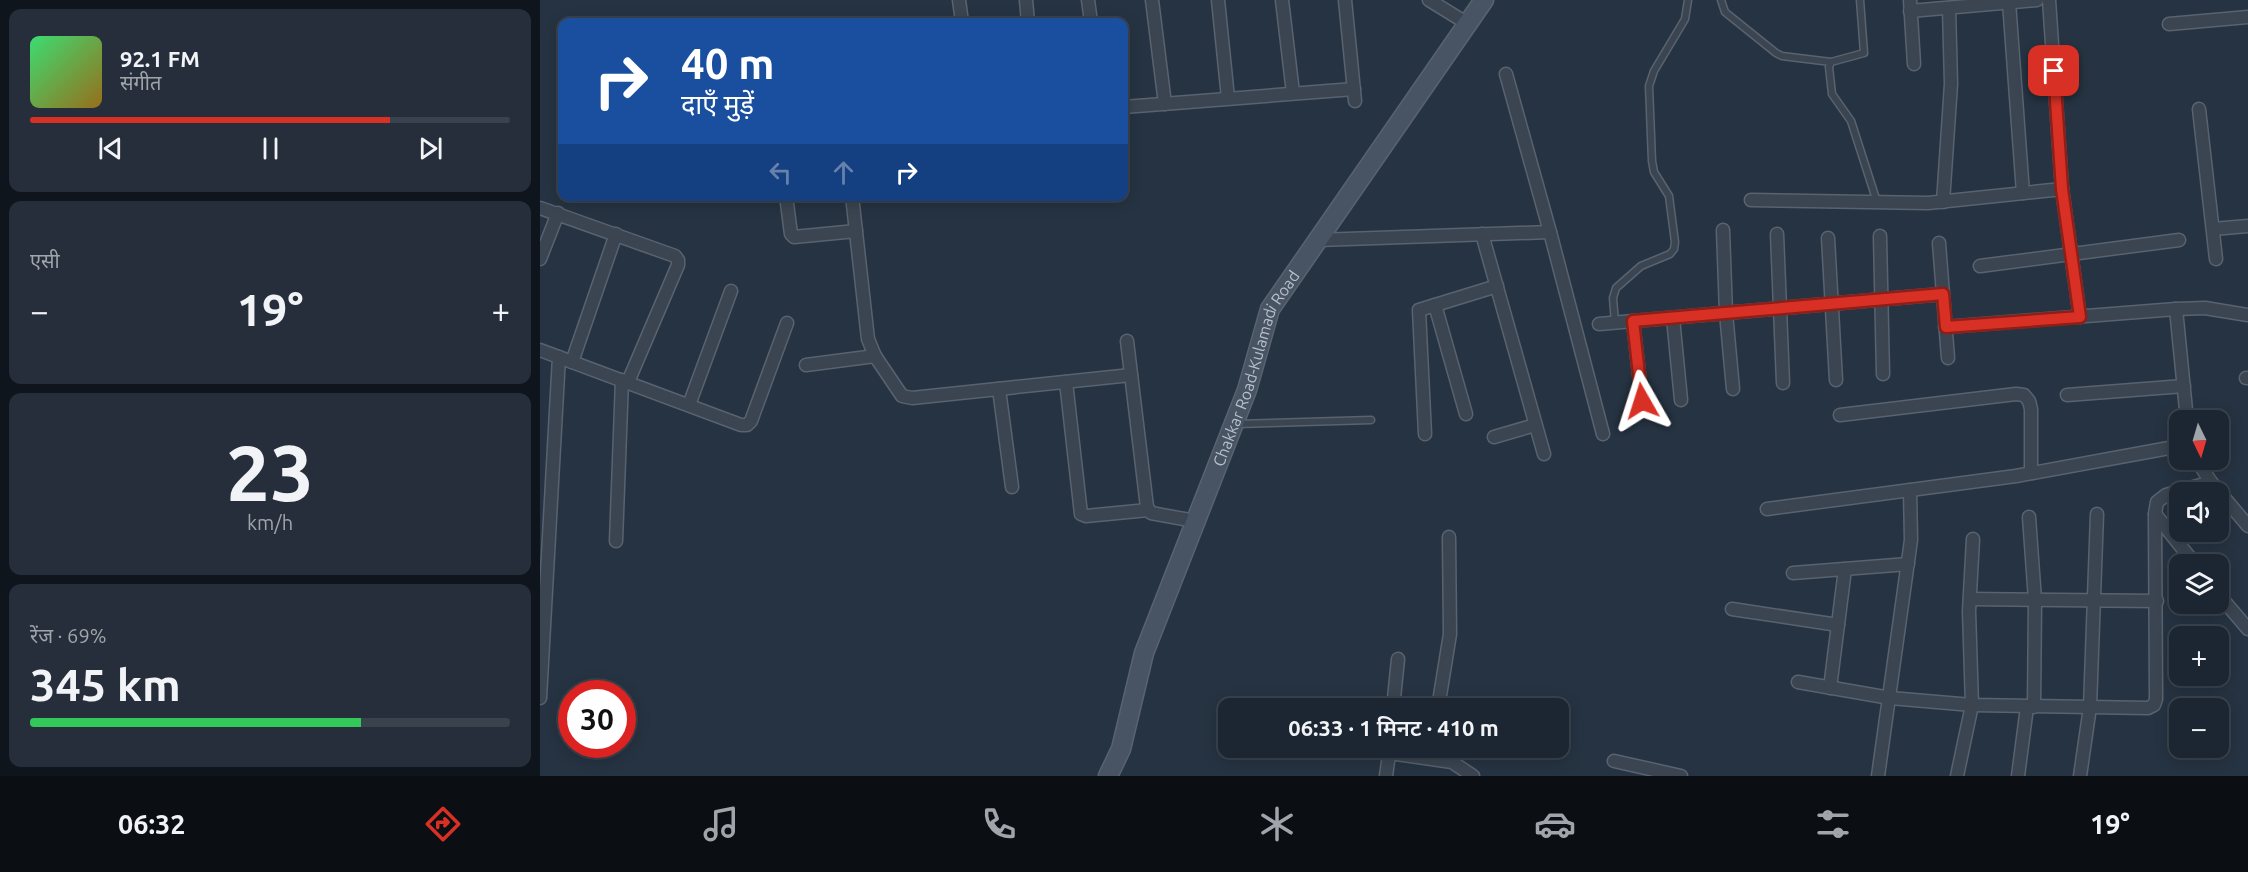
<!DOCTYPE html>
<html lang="hi">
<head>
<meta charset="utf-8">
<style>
  body { margin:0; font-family:Ubuntu,"Noto Sans Devanagari",sans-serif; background:#252e3a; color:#f1f3f6; height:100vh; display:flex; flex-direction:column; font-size:22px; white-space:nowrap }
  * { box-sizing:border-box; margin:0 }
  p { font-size:20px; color:#a0a5ac }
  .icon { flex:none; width:33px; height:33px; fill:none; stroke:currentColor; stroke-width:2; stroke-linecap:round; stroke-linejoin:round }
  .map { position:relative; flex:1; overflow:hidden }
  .sheet { display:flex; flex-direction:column; gap:9px; padding:9px; background:#0f151c; width:540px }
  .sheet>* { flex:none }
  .top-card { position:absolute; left:18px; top:18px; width:570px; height:183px; border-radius:12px; box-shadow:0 3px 15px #0003,0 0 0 2px #3a434d; background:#1a4fa0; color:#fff; overflow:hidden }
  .needle { width:39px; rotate:175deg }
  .fabs { position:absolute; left:1629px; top:410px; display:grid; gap:12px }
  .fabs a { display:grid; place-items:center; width:60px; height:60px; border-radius:12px; background:#1c2632; box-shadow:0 3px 15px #0003,0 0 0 2px #3a434d; font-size:30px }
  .speed { position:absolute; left:18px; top:680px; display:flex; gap:12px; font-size:30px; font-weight:700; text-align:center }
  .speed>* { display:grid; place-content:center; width:78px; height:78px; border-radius:50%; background:#1c2632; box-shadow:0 3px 15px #0003,0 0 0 2px #3a434d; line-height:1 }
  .speed .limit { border:9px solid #d22; background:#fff; color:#111 }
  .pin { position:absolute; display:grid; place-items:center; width:51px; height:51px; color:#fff; margin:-26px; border-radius:12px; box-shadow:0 3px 9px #0006 }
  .me { position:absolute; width:66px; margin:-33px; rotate:354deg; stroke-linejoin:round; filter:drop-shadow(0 0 4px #0008) }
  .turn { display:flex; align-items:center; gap:21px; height:126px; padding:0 24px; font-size:27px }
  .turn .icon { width:78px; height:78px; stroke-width:2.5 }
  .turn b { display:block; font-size:42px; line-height:51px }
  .lanes { display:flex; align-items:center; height:57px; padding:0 24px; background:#0003; justify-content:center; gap:30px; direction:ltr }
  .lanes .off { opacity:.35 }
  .big { font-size:45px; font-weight:600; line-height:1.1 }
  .sheet .card { flex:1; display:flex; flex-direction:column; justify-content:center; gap:9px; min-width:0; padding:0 21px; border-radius:12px; background:#252e3a }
  .sheet .dial { align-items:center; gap:0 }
  .dial b { font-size:78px; line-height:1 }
  .song { display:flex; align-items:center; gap:18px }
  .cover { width:72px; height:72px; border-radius:9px; background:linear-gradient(135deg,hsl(140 70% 55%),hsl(40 70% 35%)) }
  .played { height:6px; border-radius:3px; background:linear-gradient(90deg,#d93025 75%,#3a434d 75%) }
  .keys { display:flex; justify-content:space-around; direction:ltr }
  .heat { display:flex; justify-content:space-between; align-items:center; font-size:33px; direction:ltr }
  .charge { height:9px; border-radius:4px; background:linear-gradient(90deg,#34c759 69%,#3a434d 0) }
  .trip { position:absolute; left:678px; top:698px; width:351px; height:60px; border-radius:12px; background:#1c2632; box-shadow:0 3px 15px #0003,0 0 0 2px #3a434d; font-weight:600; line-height:60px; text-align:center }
  .menu { display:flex; height:96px; justify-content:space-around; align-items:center; background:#0b0f14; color:#a0a5ac }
  .menu .icon { width:42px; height:42px }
  .menu .current { color:#d93025 }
  .menu b { font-size:27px; color:#f1f3f6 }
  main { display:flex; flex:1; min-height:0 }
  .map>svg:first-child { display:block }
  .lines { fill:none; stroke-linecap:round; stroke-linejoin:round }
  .lane-casing { stroke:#58636f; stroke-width:9 }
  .street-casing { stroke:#58636f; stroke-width:15 }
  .secondary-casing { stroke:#58636f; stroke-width:21 }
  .lane { stroke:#3a4551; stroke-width:6 }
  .street { stroke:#3a4551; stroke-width:12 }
  .secondary { stroke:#485464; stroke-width:18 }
  .route-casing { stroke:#8d1f18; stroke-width:15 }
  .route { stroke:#d93025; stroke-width:10 }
  .labels { text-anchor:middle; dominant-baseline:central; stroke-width:4.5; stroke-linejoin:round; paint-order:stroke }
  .street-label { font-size:16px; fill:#b7c0cb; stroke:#1f2a37 }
</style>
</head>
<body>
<main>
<section class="sheet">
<div class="card">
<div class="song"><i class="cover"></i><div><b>92.1 FM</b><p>संगीत</p></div></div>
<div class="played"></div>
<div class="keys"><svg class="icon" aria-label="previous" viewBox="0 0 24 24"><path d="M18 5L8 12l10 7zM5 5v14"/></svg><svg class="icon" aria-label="pause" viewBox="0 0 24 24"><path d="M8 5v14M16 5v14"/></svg><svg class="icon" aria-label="next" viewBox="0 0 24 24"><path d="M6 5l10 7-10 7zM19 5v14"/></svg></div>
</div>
<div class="card"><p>एसी</p>
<div class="heat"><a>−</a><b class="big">19°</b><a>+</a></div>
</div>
<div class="card dial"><b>23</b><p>km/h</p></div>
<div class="card"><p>रेंज · 69%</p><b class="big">345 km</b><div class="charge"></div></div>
</section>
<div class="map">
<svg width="1708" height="776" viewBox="0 0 1708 776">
  <rect width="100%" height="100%" fill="#263342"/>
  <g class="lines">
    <!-- lane casing -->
    <g class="lane-casing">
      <g id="lane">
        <path d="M1181 0 1185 12 1236 53 1242 56 1291 62"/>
        <path d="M1320 0 1324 53 1291 62 1289 67 1292 94 1311 121 1337 202"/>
        <path d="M1075 323 1073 298 1076 288 1101 266 1130 254 1134 249 1135 242 1129 196 1114 172 1112 161 1109 86 1114 71 1145 19 1148 0"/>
        <path d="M697 424 831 420"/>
      </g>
    </g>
    <!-- street casing -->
    <g class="street-casing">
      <g id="street">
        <path d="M419 0 422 22"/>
        <path d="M486 0 488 22"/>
        <path d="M548 0 551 22"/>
        <path d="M612 0 625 104"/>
        <path d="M678 0 688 98"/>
        <path d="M742 0 753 93"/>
        <path d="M805 0 815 101"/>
        <path d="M889 0 928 24"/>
        <path d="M1370 0 1374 64"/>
        <path d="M1509 0 1522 189 1540 317"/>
        <path d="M1469 2 1483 193"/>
        <path d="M1370 11 1497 0"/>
        <path d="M1629 24 1708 17"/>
        <path d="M966 74 1010 232 1063 434"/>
        <path d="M584 107 814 89"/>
        <path d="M1659 109 1676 259"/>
        <path d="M246 196 251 234 254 237 316 231"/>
        <path d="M312 196 328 339 335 356 362 396 372 398 591 375"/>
        <path d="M1211 200 1388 203 1522 189"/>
        <path d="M1403 202 1411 84 1409 8"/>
        <path d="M0 208 135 256 138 260V265L88 382"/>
        <path d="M1673 229 1708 226"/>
        <path d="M1183 230 1186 313 1193 389"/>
        <path d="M942 234 1004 454"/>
        <path d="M1237 234 1243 383"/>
        <path d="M1340 236 1343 374"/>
        <path d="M1288 238 1296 380"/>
        <path d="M778 240 1010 232"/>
        <path d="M1399 243 1408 358"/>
        <path d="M0 259 18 213"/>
        <path d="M1440 266 1639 240"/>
        <path d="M895 305 926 414"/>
        <path d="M1636 309 1647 420"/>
        <path d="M1133 318 1141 400"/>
        <path d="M1093 321 1102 401"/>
        <path d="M1059 324 1403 294"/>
        <path d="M1405 327 1636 309 1665 308 1708 315"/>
        <path d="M587 341 607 507 611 513 655 521"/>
        <path d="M0 350 201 425H207L211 421 247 323"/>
        <path d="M32 362 76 234"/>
        <path d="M266 365 335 356"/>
        <path d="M1706 378H1708"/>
        <path d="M526 382 541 514 546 516 608 510"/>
        <path d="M459 389 472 487"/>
        <path d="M1527 395 1644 386"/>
        <path d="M149 405 191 291"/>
        <path d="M1300 415 1476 394 1484 395 1489 401 1491 409V473"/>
        <path d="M885 434 879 310 957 286"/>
        <path d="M954 437 995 425"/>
        <path d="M1656 459 1671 482 1708 526"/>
        <path d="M1227 509 1476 476 1640 446"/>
        <path d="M1615 514 1655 564"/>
        <path d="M1489 517 1495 600 1494 707"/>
        <path d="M76 541 82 380"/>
        <path d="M1253 573 1368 564"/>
        <path d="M1678 594 1708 629"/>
        <path d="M1430 599 1617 601"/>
        <path d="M1192 609 1298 625"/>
        <path d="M1258 682 1350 698 1432 705 1608 708 1614 705 1616 699 1615 514 1617 502 1626 495 1671 482"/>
        <path d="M1290 688 1305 569"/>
        <path d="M0 698 19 357"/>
        <path d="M853 708 858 659"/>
        <path d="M898 708 910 634 909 537"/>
        <path d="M849 753 912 762 933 776"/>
        <path d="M1074 761 1141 776"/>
        <path d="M846 776 850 747"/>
        <path d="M1338 776 1371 540 1370 490"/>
        <path d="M1417 776 1432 705 1429 611 1433 539"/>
        <path d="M1478 776 1487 707"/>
        <path d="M1540 776 1550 707 1557 514"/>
      </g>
    </g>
    <!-- secondary casing -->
    <g class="secondary-casing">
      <g id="secondary">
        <path id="s1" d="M568 776 581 749 604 653 707 390 730 309 944 0"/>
      </g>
    </g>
    <!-- lane -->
    <use href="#lane" class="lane"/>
    <!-- street -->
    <use href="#street" class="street"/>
    <!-- secondary -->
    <use href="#secondary" class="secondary"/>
  </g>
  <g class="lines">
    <!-- route casing -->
    <g class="route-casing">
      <path id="route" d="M1102 401 1093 321 1403 294 1406 327 1540 317 1522 189 1514 71"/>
    </g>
    <!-- route -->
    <use href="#route" class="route"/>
  </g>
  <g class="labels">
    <!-- street labels -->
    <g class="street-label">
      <text stroke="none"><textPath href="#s1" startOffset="435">Chakkar Road-Kulamadi Road</textPath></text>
    </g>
  </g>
</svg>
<div class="fabs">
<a><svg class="needle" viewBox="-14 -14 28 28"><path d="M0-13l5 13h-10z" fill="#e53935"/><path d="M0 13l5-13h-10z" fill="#a0a5ac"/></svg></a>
<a><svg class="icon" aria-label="sound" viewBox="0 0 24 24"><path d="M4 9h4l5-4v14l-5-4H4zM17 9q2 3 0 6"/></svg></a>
<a><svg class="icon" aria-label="layers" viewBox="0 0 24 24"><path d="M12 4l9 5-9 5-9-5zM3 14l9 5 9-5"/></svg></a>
<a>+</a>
<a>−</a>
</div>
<div class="speed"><div class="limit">30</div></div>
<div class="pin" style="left:1514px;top:71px;background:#d93025"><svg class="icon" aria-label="arrive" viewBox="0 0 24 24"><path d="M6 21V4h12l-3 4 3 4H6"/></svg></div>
<svg class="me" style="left:1102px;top:401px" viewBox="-20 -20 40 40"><path d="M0-17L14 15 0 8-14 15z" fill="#d93025" stroke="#fff" stroke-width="4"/></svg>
<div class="trip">06:33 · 1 मिनट · 410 m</div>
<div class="top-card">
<div class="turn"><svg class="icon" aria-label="right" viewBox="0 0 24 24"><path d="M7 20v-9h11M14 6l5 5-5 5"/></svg><div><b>40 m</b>दाएँ मुड़ें</div></div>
<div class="lanes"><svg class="icon off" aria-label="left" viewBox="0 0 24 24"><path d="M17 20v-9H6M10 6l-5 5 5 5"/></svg><svg class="icon off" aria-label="ahead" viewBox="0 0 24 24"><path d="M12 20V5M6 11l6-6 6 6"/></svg><svg class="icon" aria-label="right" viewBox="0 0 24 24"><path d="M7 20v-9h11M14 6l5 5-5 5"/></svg></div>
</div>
</div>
</main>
<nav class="menu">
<b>06:32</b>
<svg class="icon current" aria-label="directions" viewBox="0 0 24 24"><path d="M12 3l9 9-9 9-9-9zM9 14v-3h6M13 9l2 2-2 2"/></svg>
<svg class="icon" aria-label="music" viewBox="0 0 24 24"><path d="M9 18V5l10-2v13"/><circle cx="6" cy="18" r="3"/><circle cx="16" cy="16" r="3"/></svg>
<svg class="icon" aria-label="phone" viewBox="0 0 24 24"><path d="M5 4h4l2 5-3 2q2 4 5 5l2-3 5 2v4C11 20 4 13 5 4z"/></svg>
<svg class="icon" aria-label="climate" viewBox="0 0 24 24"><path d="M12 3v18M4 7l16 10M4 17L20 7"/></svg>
<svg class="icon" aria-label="car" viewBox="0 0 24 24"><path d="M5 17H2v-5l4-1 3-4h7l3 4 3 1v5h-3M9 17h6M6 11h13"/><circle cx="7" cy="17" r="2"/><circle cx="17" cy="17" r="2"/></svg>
<svg class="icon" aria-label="filters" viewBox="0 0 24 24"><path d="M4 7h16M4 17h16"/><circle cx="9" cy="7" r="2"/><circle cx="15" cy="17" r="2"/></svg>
<b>19°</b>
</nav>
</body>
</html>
